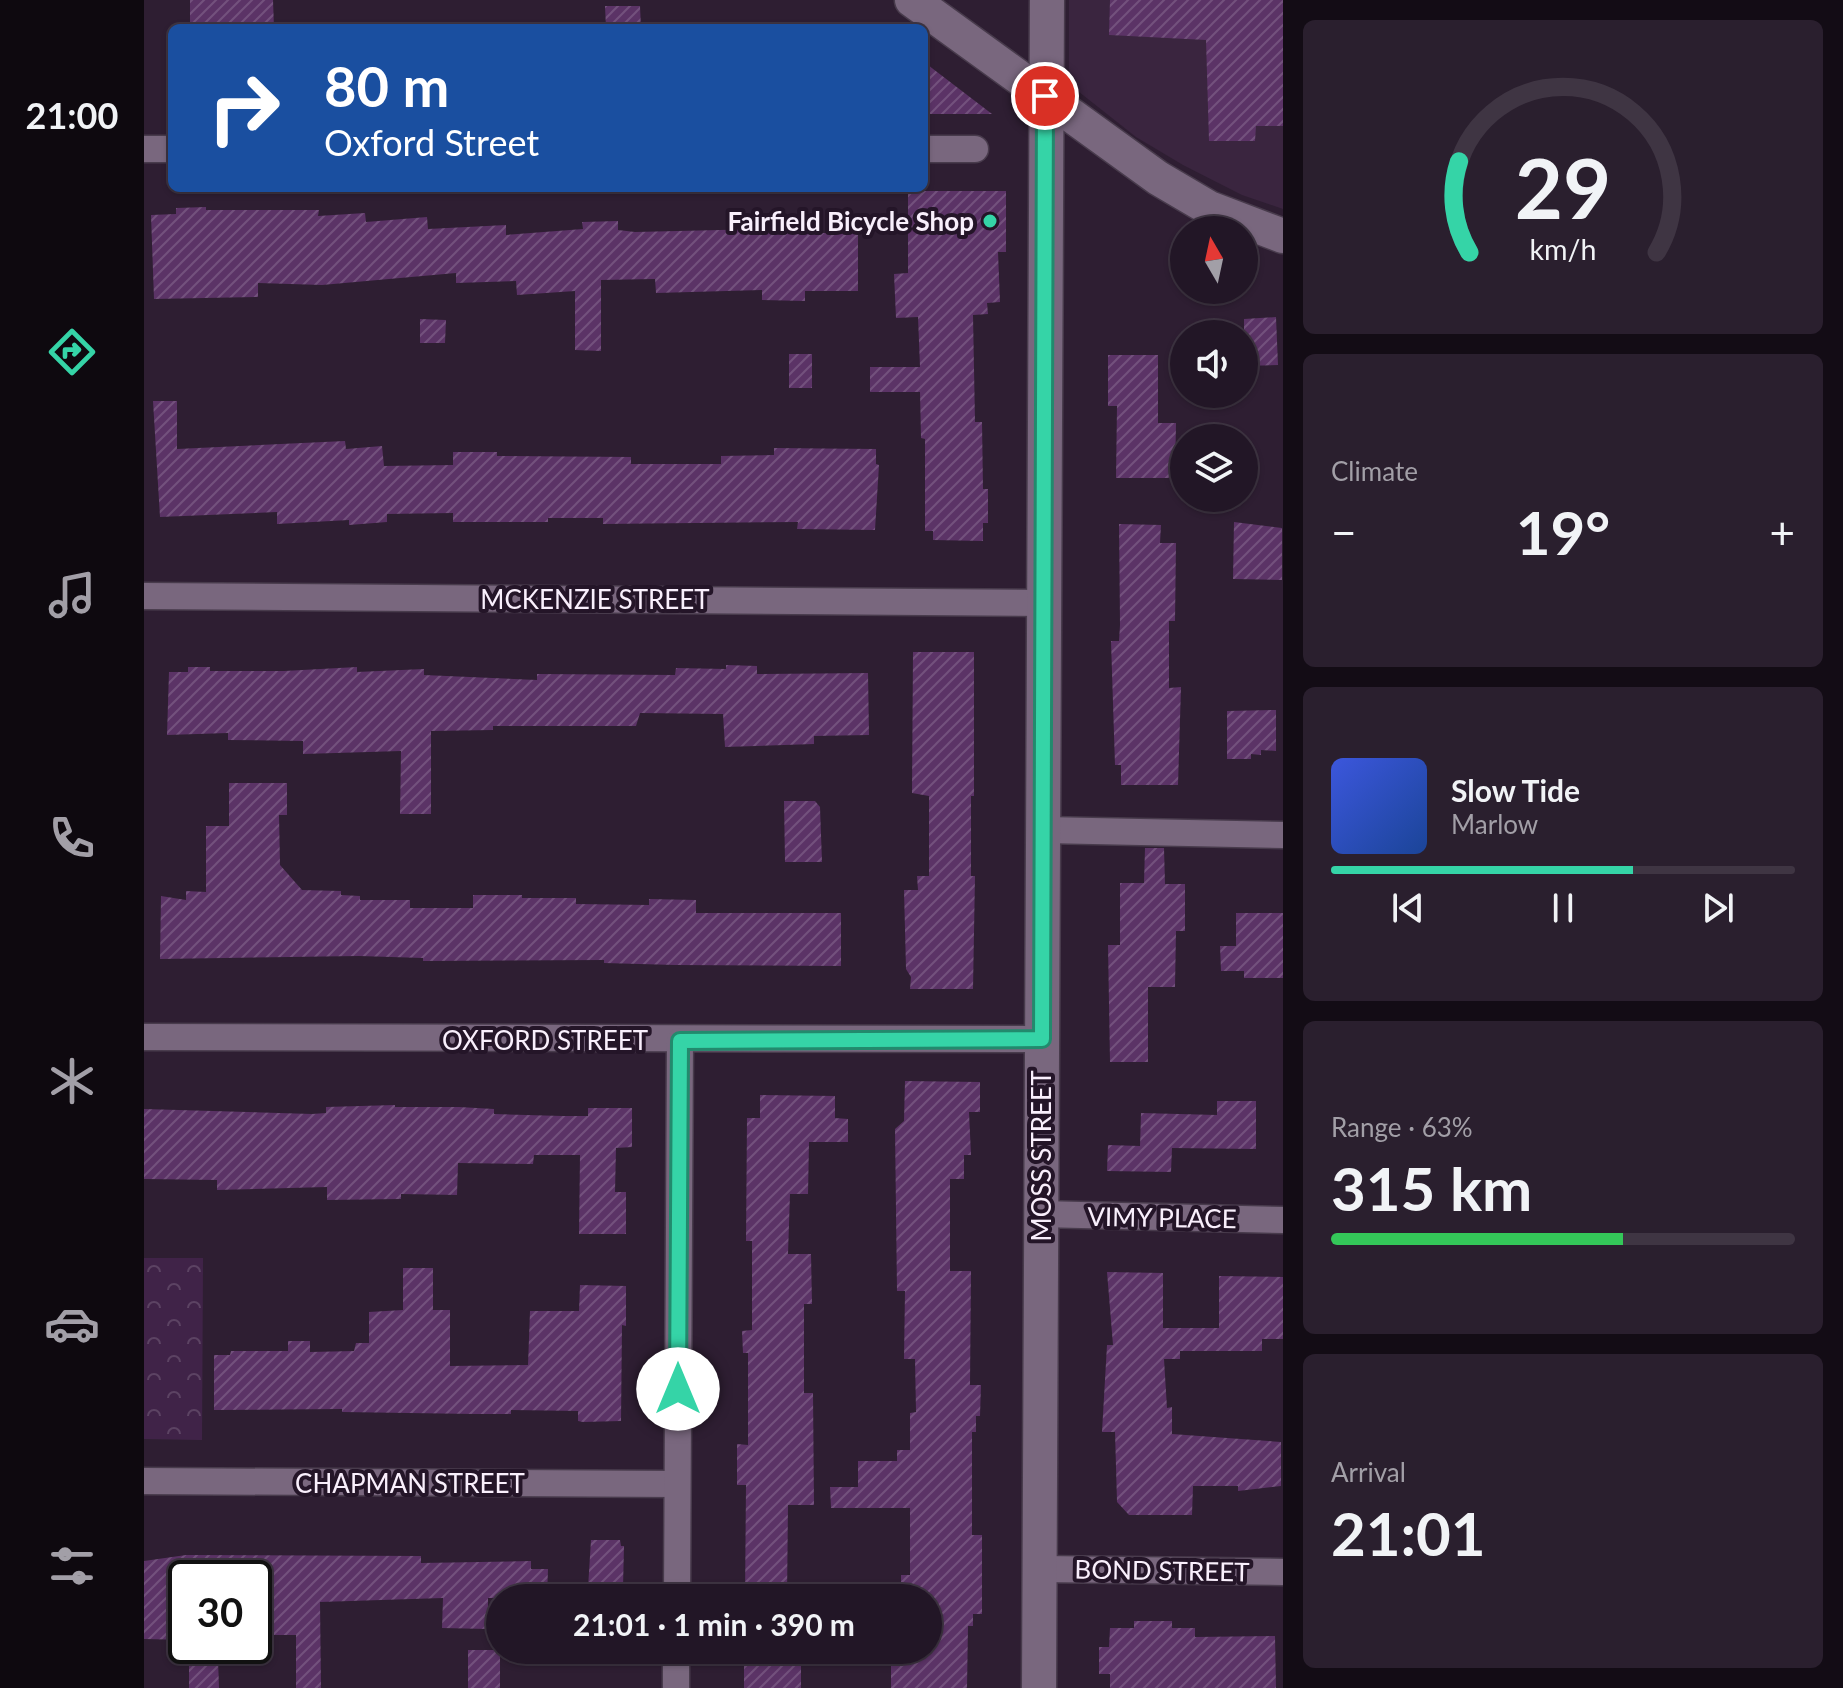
<!DOCTYPE html>
<html lang="en">
<head>
<meta charset="utf-8">
<style>
  body { margin:0; font-family:Lato,sans-serif; background:#2a1f2e; color:#f1f3f6; height:100vh; display:flex; flex-direction:column; font-size:30px; white-space:nowrap }
  * { box-sizing:border-box; margin:0 }
  p { font-size:26px; color:#a29fa7 }
  .icon { flex:none; width:44px; height:44px; fill:none; stroke:currentColor; stroke-width:2; stroke-linecap:round; stroke-linejoin:round }
  .map { position:relative; flex:1; overflow:hidden }
  .details { display:flex; flex-direction:column; gap:20px; padding:20px; background:#130c15; width:560px }
  .details>* { flex:none }
  .top-card { position:absolute; left:24px; top:24px; width:760px; height:168px; border-radius:12px; box-shadow:0 2px 6px #0004,0 0 0 2px #3f3543; background:#1a4fa0; color:#fff; overflow:hidden }
  .needle { width:52px; rotate:351deg }
  .fabs { position:absolute; left:1026px; top:216px; display:grid; gap:16px }
  .fabs a { display:grid; place-items:center; width:88px; height:88px; border-radius:50%; background:#221626; box-shadow:0 2px 6px #0004,0 0 0 2px #3f3543; font-size:40px }
  .speed { position:absolute; left:24px; top:1560px; display:flex; gap:16px; font-size:40px; font-weight:700; text-align:center }
  .speed>* { display:grid; place-content:center; width:104px; height:104px; border-radius:50%; background:#221626; box-shadow:0 2px 6px #0004,0 0 0 2px #3f3543; line-height:1 }
  .speed .limit { border:4px solid #111; border-radius:12px; background:#fff; color:#111 }
  .pin { position:absolute; display:grid; place-items:center; width:68px; height:68px; color:#fff; margin:-34px; border:4px solid #fff; border-radius:50%; box-shadow:0 2px 8px #0007 }
  .me { position:absolute; width:88px; margin:-44px; rotate:0deg; stroke-linejoin:round; filter:drop-shadow(0 0 6px #0008) }
  .turn { display:flex; align-items:center; gap:28px; height:168px; padding:0 24px; font-size:36px }
  .turn .icon { width:104px; height:104px; stroke-width:2.5 }
  .turn b { display:block; font-size:56px; line-height:68px }
  .big { font-size:60px; font-weight:700; line-height:1.1 }
  .details .widget { flex:1; display:flex; flex-direction:column; justify-content:center; gap:12px; min-width:0; padding:0 28px; border-radius:12px; background:#2a1f2e }
  .details .dial { align-items:center; gap:0 }
  .dial svg { height:208px; overflow:visible; fill:none; stroke:#3f3543; stroke-width:7; stroke-linecap:round; text-anchor:middle }
  .dial text { fill:#f1f3f6; stroke:none }
  .song { display:flex; align-items:center; gap:24px }
  .cover { width:96px; height:96px; border-radius:12px; background:linear-gradient(135deg,hsl(230 70% 55%),hsl(220 70% 35%)) }
  .played { height:8px; border-radius:4px; background:linear-gradient(90deg,#35d4a7 65%,#3f3543 65%) }
  .keys { display:flex; justify-content:space-around; direction:ltr }
  .heat { display:flex; justify-content:space-between; align-items:center; font-size:44px; direction:ltr }
  .charge { height:12px; border-radius:6px; background:linear-gradient(90deg,#34c759 63%,#3f3543 0) }
  .trip { position:absolute; left:342px; top:1584px; width:456px; height:80px; border-radius:40px; background:#221626; box-shadow:0 2px 6px #0004,0 0 0 2px #3f3543; font-weight:700; line-height:80px; text-align:center }
  main { display:flex; flex:1; min-height:0 }
  .tab-bar { display:flex; flex-direction:column; width:144px; justify-content:space-around; align-items:center; background:#0e090f; color:#a29fa7 }
  .tab-bar .icon { width:56px; height:56px }
  .tab-bar .active { color:#35d4a7 }
  .tab-bar b { font-size:36px; color:#f1f3f6 }
  .map>svg:first-child { display:block }
  .built { fill:#3a253f }
  .forest { fill:url(#forest-crowns) }
  .building { fill:url(#building-hatch) }
  .lines { fill:none; stroke-linecap:round; stroke-linejoin:round }
  .minor-casing { stroke:#483b4c; stroke-width:29 }
  .tertiary-casing { stroke:#483b4c; stroke-width:37 }
  .minor { stroke:#79677e; stroke-width:26 }
  .tertiary { stroke:#79677e; stroke-width:34 }
  .route-casing { stroke:#228a6d; stroke-width:20 }
  .route { stroke:#35d4a7; stroke-width:14 }
  .poi-dot { fill:#35d4a7; stroke:#241528; stroke-width:3 }
  .labels { text-anchor:middle; dominant-baseline:central; stroke-width:8; stroke-linejoin:round; paint-order:stroke }
  .poi-label { font-size:26px; font-weight:bold; fill:#f9effc; stroke:#241528; text-anchor:end }
  .street-label { font-size:26px; fill:#f9effc; stroke:#241528 }
</style>
</head>
<body>
<main>
<nav class="tab-bar">
<b>21:00</b>
<svg class="icon active" aria-label="directions" viewBox="0 0 24 24"><path d="M12 3l9 9-9 9-9-9zM9 14v-3h6M13 9l2 2-2 2"/></svg>
<svg class="icon" aria-label="music" viewBox="0 0 24 24"><path d="M9 18V5l10-2v13"/><circle cx="6" cy="18" r="3"/><circle cx="16" cy="16" r="3"/></svg>
<svg class="icon" aria-label="phone" viewBox="0 0 24 24"><path d="M5 4h4l2 5-3 2q2 4 5 5l2-3 5 2v4C11 20 4 13 5 4z"/></svg>
<svg class="icon" aria-label="climate" viewBox="0 0 24 24"><path d="M12 3v18M4 7l16 10M4 17L20 7"/></svg>
<svg class="icon" aria-label="car" viewBox="0 0 24 24"><path d="M5 17H2v-5l4-1 3-4h7l3 4 3 1v5h-3M9 17h6M6 11h13"/><circle cx="7" cy="17" r="2"/><circle cx="17" cy="17" r="2"/></svg>
<svg class="icon" aria-label="filters" viewBox="0 0 24 24"><path d="M4 7h16M4 17h16"/><circle cx="9" cy="7" r="2"/><circle cx="15" cy="17" r="2"/></svg>
</nav>
<div class="map">
<svg width="1139" height="1688" viewBox="0 0 1139 1688">
  <defs>
    <pattern id="forest-crowns" width="20" height="18" patternUnits="userSpaceOnUse" patternTransform="scale(2)"><rect width="20" height="18" fill="#402348"/><path d="M2 6a3 3 0 1 1 6 0M12 15a3 3 0 1 1 6 0" fill="none" stroke="#5c4363"/></pattern>
    <pattern id="building-hatch" width="6" height="6" patternUnits="userSpaceOnUse" patternTransform="scale(2)"><rect width="6" height="6" fill="#5b3366"/><path d="M-1 1l2-2M0 6l6-6M5 7l2-2" fill="none" stroke="#73517d"/></pattern>
  </defs>
  <rect width="100%" height="100%" fill="#2e1e32"/>
  <!-- built -->
  <path class="built" d="M925 0H1139V209L1098 195 1039 165 992 137 925 84Z"/>
  <!-- forest -->
  <path class="forest" d="M0 1258H59L58 1440 0 1439Z"/>
  <!-- building -->
  <g class="building">
    <path d="M46 0H129L130 28H46Z"/>
    <path d="M966 0H1139V126H1112L1111 141H1065L1062 40 965 35Z"/>
    <path d="M461 6H496L497 28H462Z"/>
    <path d="M780 62 848 114H780Z"/>
    <path d="M764 191H862V252H854L856 302 843 303 844 314 829 315 831 422H838L839 489H844V523H839V541L789 540V531H781V439L777 438 776 392H726V367H776L774 317 752 318 750 274 764 273Z"/>
    <path d="M62 207V210H175L174 216 221 213 222 222 283 217 284 229 362 225V235L439 229 438 222 474 221V230L491 232 618 229V223H661V233H714V291H661V301L618 300V290L512 293 511 279 457 280V351L431 350V291L373 295 372 281 312 283V273L178 285 114 283V297L10 299 7 215 32 214V208Z"/>
    <path d="M1132 317 1134 365 1100 366V319Z"/>
    <path d="M276 319 302 320 301 343H276Z"/>
    <rect x="645" y="354" width="23" height="34"/>
    <path d="M964 355H1014V423H1032L1031 478H972L973 406H964Z"/>
    <path d="M9 401H33V449L201 441 202 449 238 446 240 466 309 465V452H353V456L487 457V464H577V456L630 455V448L732 449V464L735 465 731 530 653 529 654 522 459 524V518H404V522H309V513L243 514V522L205 525V520L133 524V512L16 517Z"/>
    <path d="M1090 522 1138 528V580L1089 579Z"/>
    <path d="M975 524 1017 525 1016 543H1032L1031 621H1025V688L1037 687 1034 785H977V765H971L967 641H975L976 625Z"/>
    <path d="M769 652H830V796H827V876H831L829 989H766L767 977 762 969 760 890H774L773 876H785V796L768 793Z"/>
    <path d="M582 665 613 666V674L724 673 725 735 670 736V744L581 747 579 714 496 713 492 726H349V730L287 731V814H256L257 751 159 754V741L84 740V733L23 735 25 672H44V667H66V671H140L213 667V672L280 669V675L393 680V674L531 675 532 668 582 669Z"/>
    <path d="M1132 710V751L1117 750V755L1107 754V759H1083V711Z"/>
    <path d="M85 783H143V815H135L136 865 158 890 197 891V895L216 896V900H266V908H329V895H378V898H432V904L505 905V899L552 900V913H697V966L531 965 460 963V960L279 961V958L215 956 16 959 17 896 42 900V891L62 892V826H85Z"/>
    <path d="M640 801H671L676 807 678 862H641Z"/>
    <path d="M1001 848H1020L1021 884H1041V931H1032L1031 987H1004V1062H966L964 945H976V883H1000Z"/>
    <path d="M1092 913H1139V978H1100V971H1077L1076 946H1092Z"/>
    <path d="M761 1081 836 1082V1112H825L827 1155H820V1179H806V1271H827L826 1385H837L836 1416H832V1432H828V1535H838V1614H829V1626H824L823 1688H747V1651L784 1650V1598H757V1575H766V1508H687L686 1487H714V1461H753V1450H766V1413L772 1412 771 1359H760L761 1291H753L751 1129 760 1121Z"/>
    <path d="M616 1095 691 1096V1118L704 1119V1142H665L664 1194H646L644 1254H667L668 1304H660V1393H669L670 1505H644L643 1598H601L602 1485H593V1444L604 1445V1353H599L598 1331 608 1330V1241H602L603 1118H616Z"/>
    <path d="M1073 1101H1112V1149L1028 1148 1027 1172 963 1171 964 1145 996 1146 997 1113 1073 1115Z"/>
    <path d="M251 1105V1107H315L350 1109V1114L419 1116H444V1108H488V1147L472 1148 471 1192H482V1234H435L436 1155H390L389 1164 314 1163 313 1195 257 1194V1199L183 1200V1187L73 1190V1180L0 1179V1109L168 1114 182 1113V1107Z"/>
    <path d="M259 1268H289V1310H306V1366L384 1365 386 1311H435L436 1285 482 1286V1326L478 1325 477 1421 439 1422 434 1421V1411L367 1410V1414H330L198 1412V1409L70 1410V1355H86L87 1351H144V1341H166V1352L210 1351 212 1343H225V1312L259 1310Z"/>
    <path d="M963 1272 1019 1273V1328H1075V1276L1139 1277V1339H1118V1351H1036V1359H1020L1023 1408 1028 1407V1434L1137 1442V1486L1094 1491V1486H1049L1048 1515H985L973 1502 971 1432H958L963 1345H969Z"/>
    <path d="M447 1540H476L477 1546H480L479 1588H444Z"/>
    <path d="M42 1555 277 1556V1563L387 1561V1569H404L403 1598H344V1629L298 1628 299 1598 176 1602 177 1688H152V1635H110V1578H42V1640L0 1639V1561Z"/>
    <path d="M990 1621H1028V1628H1051V1637L1131 1636 1132 1688H966V1674H955V1647H965L966 1628H990Z"/>
    <rect x="324" y="1650" width="32" height="38"/>
    <rect x="600" y="1651" width="57" height="37"/>
    <path d="M45 1658H74L75 1688H45Z"/>
  </g>
  <g class="lines">
    <!-- minor casing -->
    <g class="minor-casing">
      <g id="minor">
        <path d="M0 149H28"/>
        <path d="M780 149H831"/>
        <path d="M0 596 901 603"/>
        <path d="M901 830 1139 835"/>
        <path d="M0 1037 898 1039"/>
        <path d="M897 1214 1139 1220"/>
        <path d="M0 1481 533 1484"/>
        <path d="M897 1569 1139 1572"/>
        <path d="M533 1598 536 1041"/>
        <path d="M532 1688V1650"/>
      </g>
    </g>
    <!-- tertiary casing -->
    <g class="tertiary-casing">
      <g id="tertiary">
        <path d="M768 0 1014 178 1065 208 1139 236"/>
        <path d="M895 1688 903 0"/>
      </g>
    </g>
    <!-- minor -->
    <use href="#minor" class="minor"/>
    <!-- tertiary -->
    <use href="#tertiary" class="tertiary"/>
  </g>
  <g class="lines">
    <!-- route casing -->
    <g class="route-casing">
      <path id="route" d="M534 1389 536 1041 898 1039 901 96"/>
    </g>
    <!-- route -->
    <use href="#route" class="route"/>
  </g>
  <!-- markers -->
  <circle class="poi-dot" cx="846" cy="221" r="8"/>
  <g class="labels">
    <!-- poi labels -->
    <g class="poi-label">
      <text x="830" y="221">Fairfield Bicycle Shop</text>
    </g>
    <!-- street labels -->
    <g class="street-label">
      <text x="451" y="599">MCKENZIE STREET</text>
      <text x="401" y="1040">OXFORD STREET</text>
      <text transform="translate(897 1156) rotate(-90)">MOSS STREET</text>
      <text transform="translate(1018 1217) rotate(1)">VIMY PLACE</text>
      <text x="266" y="1483">CHAPMAN STREET</text>
      <text transform="translate(1018 1570) rotate(1)">BOND STREET</text>
    </g>
  </g>
</svg>
<div class="fabs">
<a><svg class="needle" viewBox="-14 -14 28 28"><path d="M0-13l5 13h-10z" fill="#e53935"/><path d="M0 13l5-13h-10z" fill="#a29fa7"/></svg></a>
<a><svg class="icon" aria-label="sound" viewBox="0 0 24 24"><path d="M4 9h4l5-4v14l-5-4H4zM17 9q2 3 0 6"/></svg></a>
<a><svg class="icon" aria-label="layers" viewBox="0 0 24 24"><path d="M12 4l9 5-9 5-9-5zM3 14l9 5 9-5"/></svg></a>
</div>
<div class="speed"><div class="limit">30</div></div>
<div class="pin" style="left:901px;top:96px;background:#d93025"><svg class="icon" aria-label="arrive" viewBox="0 0 24 24"><path d="M6 21V4h12l-3 4 3 4H6"/></svg></div>
<svg class="me" style="left:534px;top:1389px" viewBox="-20 -20 40 40"><circle r="19" fill="#fff"/><path d="M0-13L10 11 0 6-10 11z" fill="#35d4a7"/></svg>
<div class="trip">21:01 · 1 min · 390 m</div>
<div class="top-card">
<div class="turn"><svg class="icon" aria-label="right" viewBox="0 0 24 24"><path d="M7 20v-9h11M14 6l5 5-5 5"/></svg><div><b>80 m</b>Oxford Street</div></div>
</div>
</div>
<section class="details">
<div class="widget dial"><svg viewBox="0 0 100 80">
<path d="M14 69A42 42 0 1 1 86 69"/>
<path d="M14 69A42 42 0 0 1 10 34" stroke="#35d4a7"/>
<text x="50" y="56" font-size="32" font-weight="700">29</text>
<text x="50" y="72" font-size="11">km/h</text>
</svg></div>
<div class="widget"><p>Climate</p>
<div class="heat"><a>−</a><b class="big">19°</b><a>+</a></div>
</div>
<div class="widget">
<div class="song"><i class="cover"></i><div><b>Slow Tide</b><p>Marlow</p></div></div>
<div class="played"></div>
<div class="keys"><svg class="icon" aria-label="previous" viewBox="0 0 24 24"><path d="M18 5L8 12l10 7zM5 5v14"/></svg><svg class="icon" aria-label="pause" viewBox="0 0 24 24"><path d="M8 5v14M16 5v14"/></svg><svg class="icon" aria-label="next" viewBox="0 0 24 24"><path d="M6 5l10 7-10 7zM19 5v14"/></svg></div>
</div>
<div class="widget"><p>Range · 63%</p><b class="big">315 km</b><div class="charge"></div></div>
<div class="widget"><p>Arrival</p><b class="big">21:01</b></div>
</section>
</main>
</body>
</html>
